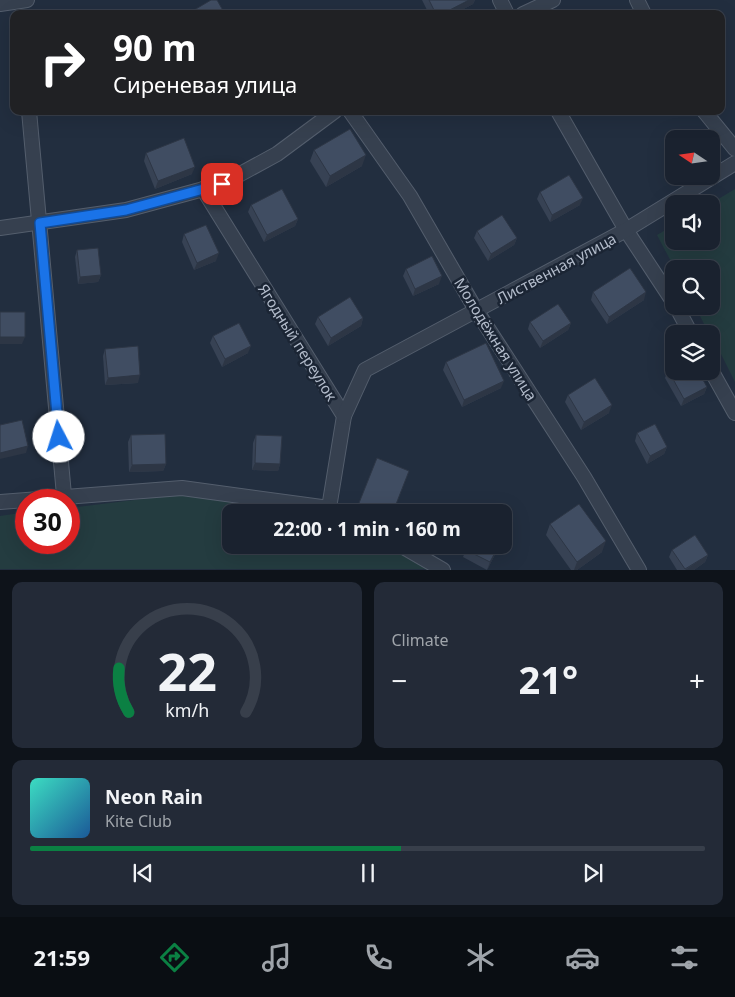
<!DOCTYPE html>
<html lang="en">
<head>
<meta charset="utf-8">
<style>
  body { margin:0; font-family:"Noto Sans",sans-serif; background:#232a37; color:#f1f3f6; height:100vh; display:flex; flex-direction:column; font-size:19px; white-space:nowrap }
  * { box-sizing:border-box; margin:0 }
  p { font-size:16px; color:#9fa4aa }
  .icon { flex:none; width:28px; height:28px; fill:none; stroke:currentColor; stroke-width:2; stroke-linecap:round; stroke-linejoin:round }
  .map { position:relative; height:570px; overflow:hidden }
  .side { display:flex; flex-direction:column; gap:12px; padding:12px; background:#0e131a; flex:1 }
  .side>* { flex:none }
  .top-card { position:absolute; left:10px; top:10px; width:715px; height:105px; border-radius:10px; box-shadow:0 5px 20px #0002,0 0 0 1px #383f4b; background:#202124; color:#fff; overflow:hidden }
  .needle { width:32px; rotate:283deg }
  .controls { position:absolute; left:665px; top:130px; display:grid; gap:10px }
  .controls a { display:grid; place-items:center; width:55px; height:55px; border-radius:10px; background:#1a222f; box-shadow:0 5px 20px #0002,0 0 0 1px #383f4b; font-size:25px }
  .speed { position:absolute; left:15px; top:489px; display:flex; gap:10px; font-size:25px; font-weight:700; text-align:center }
  .speed>* { display:grid; place-content:center; width:65px; height:65px; border-radius:50%; background:#1a222f; box-shadow:0 5px 20px #0002,0 0 0 1px #383f4b; line-height:1 }
  .speed .limit { border:8px solid #d22; background:#fff; color:#111 }
  .pin { position:absolute; display:grid; place-items:center; width:42px; height:42px; color:#fff; margin:-21px; border-radius:10px; box-shadow:0 2px 8px #0006 }
  .me { position:absolute; width:55px; margin:-28px; rotate:355deg; stroke-linejoin:round; filter:drop-shadow(0 0 4px #0008) }
  .turn { display:flex; align-items:center; gap:18px; height:105px; padding:0 20px; font-size:22px }
  .turn .icon { width:65px; height:65px; stroke-width:2.5 }
  .turn b { display:block; font-size:35px; line-height:42px }
  .big { font-size:38px; font-weight:700; line-height:1.1 }
  .side .widget { flex:1; display:flex; flex-direction:column; justify-content:center; gap:8px; min-width:0; padding:0 18px; border-radius:10px; background:#232a37 }
  .side .dial { align-items:center; gap:0 }
  .dial svg { height:130px; overflow:visible; fill:none; stroke:#383f4b; stroke-width:7; stroke-linecap:round; text-anchor:middle }
  .dial text { fill:#f1f3f6; stroke:none }
  .song { display:flex; align-items:center; gap:15px }
  .cover { width:60px; height:60px; border-radius:8px; background:linear-gradient(135deg,hsl(170 70% 55%),hsl(210 70% 35%)) }
  .played { height:5px; border-radius:2px; background:linear-gradient(90deg,#0b8043 55%,#383f4b 55%) }
  .keys { display:flex; justify-content:space-around; direction:ltr }
  .heat { display:flex; justify-content:space-between; align-items:center; font-size:28px; direction:ltr }
  .side .tiles { flex:1; display:grid; gap:12px; grid-template-columns:1fr 1fr }
  .widget:last-child { grid-column:span 2 }
  .trip { position:absolute; left:222px; top:504px; width:290px; height:50px; border-radius:10px; background:#1a222f; box-shadow:0 5px 20px #0002,0 0 0 1px #383f4b; font-weight:700; line-height:50px; text-align:center }
  .tabs { display:flex; height:80px; justify-content:space-around; align-items:center; background:#0a0e13; color:#9fa4aa }
  .tabs .icon { width:35px; height:35px }
  .tabs .active { color:#0b8043 }
  .tabs b { font-size:22px; color:#f1f3f6 }
  .map>svg:first-child { display:block }
  .green { fill:#243c40 }
  .lines { fill:none; stroke-linecap:round; stroke-linejoin:round }
  .minor-casing { stroke:#545e6d; stroke-width:16 }
  .minor { stroke:#36404f; stroke-width:14 }
  .wall { fill:#374254 }
  .shaded-wall { fill:#2d3645 }
  .building { fill:#404d62; stroke:#2d3645 }
  .route-casing { stroke:#114b97; stroke-width:12 }
  .route { stroke:#1a73e8; stroke-width:9 }
  .labels { text-anchor:middle; dominant-baseline:central; stroke-width:5; stroke-linejoin:round; paint-order:stroke }
  .street-label { font-size:15px; fill:#b2bbca; stroke:#1b2534 }
</style>
</head>
<body>
<div class="map">
<svg width="735" height="570" viewBox="0 0 735 570">
  <rect width="100%" height="100%" fill="#222e3f"/>
  <!-- green -->
  <g class="green">
    <path d="M735 189V382L711 334H709L695 306H711V269H675L657 235 674 225V241H711L710 204Z"/>
    <path d="M175 495 321 512H231V545H383L430 569H0V516L26 512V542H69V508Z"/>
  </g>
  <g class="lines">
    <!-- minor casing -->
    <g class="minor-casing">
      <g id="minor">
        <path d="M500 0 507 14"/>
        <path d="M637 0 644 14"/>
        <path d="M0 4 27 0"/>
        <path d="M523 14 553 0"/>
        <path d="M29 111 64 495"/>
        <path d="M350 111 410 196 476 310 584 477 639 570"/>
        <path d="M558 111 626 230 674 303"/>
        <path d="M704 111 735 149"/>
        <path d="M203 189 344 416 329 508"/>
        <path d="M0 228 126 210 222 184 277 154 335 111"/>
        <path d="M676 306 691 334"/>
        <path d="M711 370 735 413"/>
        <path d="M344 416 365 370 626 230 735 163"/>
        <path d="M0 502 182 488 329 508 338 512"/>
        <path d="M400 545 443 570"/>
      </g>
    </g>
    <!-- minor -->
    <use href="#minor" class="minor"/>
  </g>
  <!-- wall -->
  <g class="wall">
    <path d="M422 0H475L473 4 454 14H429Z"/>
    <path d="M314 150 362 166 326 187 310 161Z"/>
    <path d="M146 153 192 174 155 189 144 161Z"/>
    <path d="M540 192 580 205 550 222 537 199Z"/>
    <path d="M251 205 298 219 295 226 264 242 248 212Z"/>
    <path d="M477 231 517 238 514 245 488 261 474 238Z"/>
    <path d="M184 234 216 261 194 270 182 242Z"/>
    <path d="M77 250 101 275 98 282 78 284 75 257Z"/>
    <path d="M406 269 439 284 413 296 403 276Z"/>
    <path d="M593 292 644 300 607 324 591 300Z"/>
    <path d="M318 317 363 318 361 326 328 346 315 324Z"/>
    <path d="M530 322 571 323 568 330 540 348 528 329Z"/>
    <path d="M213 336 248 353 222 367 210 343Z"/>
    <path d="M105 349 138 383 105 385 103 356Z"/>
    <path d="M446 362 501 388 462 407 443 370Z"/>
    <path d="M668 370 707 387 704 394 681 406 665 378Z"/>
    <path d="M568 395 609 413 581 430 565 402Z"/>
    <path d="M637 433 667 447 664 454 647 464 635 441Z"/>
    <path d="M131 435 166 464 163 471 129 472 128 442Z"/>
    <path d="M256 435 280 464 278 471 252 470 253 443Z"/>
    <path d="M377 458 393 512H360L356 511Z"/>
    <path d="M550 524 602 552 577 570H571L546 535Z"/>
    <path d="M500 545 487 570 463 557 466 550Z"/>
    <path d="M672 550 708 555 705 562 694 570H677L669 557Z"/>
  </g>
  <!-- shaded-wall -->
  <g class="shaded-wall">
    <path d="M469 0H475L473 4 454 14H442Z"/>
    <path d="M366 155 362 166 326 187 330 176Z"/>
    <path d="M195 167 192 174 155 189 158 181Z"/>
    <path d="M583 198 580 205 550 222 552 215Z"/>
    <path d="M298 219 295 226 264 242 267 235Z"/>
    <path d="M517 238 514 245 488 261 491 254Z"/>
    <path d="M219 253 216 261 194 270 197 263Z"/>
    <path d="M101 275 98 282 78 284 80 277Z"/>
    <path d="M442 276 439 284 413 296 415 289Z"/>
    <path d="M646 292 644 300 607 324 609 317Z"/>
    <path d="M363 318 361 326 328 346 331 338Z"/>
    <path d="M571 323 568 330 540 348 543 341Z"/>
    <path d="M0 337H25L22 344H0Z"/>
    <path d="M251 346 248 353 222 367 225 359Z"/>
    <path d="M140 375 138 383 105 385 108 378Z"/>
    <path d="M504 381 501 388 462 407 464 400Z"/>
    <path d="M707 387 704 394 681 406 684 399Z"/>
    <path d="M612 405 609 413 581 430 584 422Z"/>
    <path d="M28 446 26 453 0 459V453Z"/>
    <path d="M667 447 664 454 647 464 650 456Z"/>
    <path d="M255 463 280 464 278 471 252 470Z"/>
    <path d="M166 464 163 471 129 472 132 465Z"/>
    <path d="M606 541 602 552 577 570H574L577 562Z"/>
    <path d="M499 545H500L487 570 490 562Z"/>
    <path d="M708 555 705 562 694 570H685Z"/>
  </g>
  <!-- building -->
  <g class="building">
    <path d="M211 0H217L225 14H190L189 13Z"/>
    <path d="M429 0H469L442 14H436Z"/>
    <path d="M350 129 366 155 330 176 314 150Z"/>
    <path d="M184 138 195 167 158 181 146 153Z"/>
    <path d="M569 175 583 198 552 215 540 192Z"/>
    <path d="M282 189 298 219 267 235 251 205Z"/>
    <path d="M502 215 517 238 491 254 477 231Z"/>
    <path d="M206 225 219 253 197 263 184 234Z"/>
    <path d="M98 248 101 275 80 277 77 250Z"/>
    <path d="M432 256 442 276 415 289 406 269Z"/>
    <path d="M630 268 646 292 609 317 593 292Z"/>
    <path d="M350 297 363 318 331 338 318 317Z"/>
    <path d="M558 304 571 323 543 341 530 322Z"/>
    <rect x="0" y="312" width="25" height="25"/>
    <path d="M239 323 251 346 225 359 213 336Z"/>
    <path d="M486 343 504 381 464 400 446 362Z"/>
    <path d="M138 346 140 375 108 378 105 349Z"/>
    <path d="M674 367V371H698L707 387 684 399 668 370Z"/>
    <path d="M595 378 612 405 584 422 568 395Z"/>
    <path d="M22 420 28 446 0 453V425Z"/>
    <path d="M655 424 667 447 650 456 637 433Z"/>
    <path d="M165 434 166 464 132 465 131 435Z"/>
    <path d="M256 435 282 436 280 464 255 463Z"/>
    <path d="M377 458 409 471 393 512H382L359 503Z"/>
    <path d="M579 504 606 541 577 562 550 524Z"/>
    <path d="M695 535 708 555 685 569 672 550Z"/>
    <path d="M468 545H499L490 562 466 550Z"/>
  </g>
  <g class="lines">
    <!-- route casing -->
    <g class="route-casing">
      <path id="route" d="M59 437 40 223 126 210 222 184"/>
    </g>
    <!-- route -->
    <use href="#route" class="route"/>
  </g>
  <g class="labels">
    <!-- street labels -->
    <g class="street-label">
      <text transform="translate(556 268) rotate(-28)">Лиственная улица</text>
      <text transform="translate(496 339) rotate(58)">Молодёжная улица</text>
      <text transform="translate(298 342) rotate(58)">Ягодный переулок</text>
    </g>
  </g>
</svg>
<div class="controls">
<a><svg class="needle" viewBox="-14 -14 28 28"><path d="M0-13l5 13h-10z" fill="#e53935"/><path d="M0 13l5-13h-10z" fill="#9fa4aa"/></svg></a>
<a><svg class="icon" aria-label="sound" viewBox="0 0 24 24"><path d="M4 9h4l5-4v14l-5-4H4zM17 9q2 3 0 6"/></svg></a>
<a><svg class="icon" aria-label="search" viewBox="0 0 24 24"><circle cx="10" cy="10" r="6"/><path d="M15 15l6 6"/></svg></a>
<a><svg class="icon" aria-label="layers" viewBox="0 0 24 24"><path d="M12 4l9 5-9 5-9-5zM3 14l9 5 9-5"/></svg></a>
</div>
<div class="speed"><div class="limit">30</div></div>
<div class="pin" style="left:222px;top:184px;background:#d93025"><svg class="icon" aria-label="arrive" viewBox="0 0 24 24"><path d="M6 21V4h12l-3 4 3 4H6"/></svg></div>
<svg class="me" style="left:59px;top:437px" viewBox="-20 -20 40 40"><circle r="19" fill="#fff"/><path d="M0-13L10 11 0 6-10 11z" fill="#1a73e8"/></svg>
<div class="trip">22:00 · 1 min · 160 m</div>
<div class="top-card">
<div class="turn"><svg class="icon" aria-label="right" viewBox="0 0 24 24"><path d="M7 20v-9h11M14 6l5 5-5 5"/></svg><div><b>90 m</b>Сиреневая улица</div></div>
</div>
</div>
<section class="side">
<div class="tiles">
<div class="widget dial"><svg viewBox="0 0 100 80">
<path d="M14 69A42 42 0 1 1 86 69"/>
<path d="M14 69A42 42 0 0 1 8 42" stroke="#0b8043"/>
<text x="50" y="56" font-size="32" font-weight="700">22</text>
<text x="50" y="72" font-size="11">km/h</text>
</svg></div>
<div class="widget"><p>Climate</p>
<div class="heat"><a>−</a><b class="big">21°</b><a>+</a></div>
</div>
<div class="widget">
<div class="song"><i class="cover"></i><div><b>Neon Rain</b><p>Kite Club</p></div></div>
<div class="played"></div>
<div class="keys"><svg class="icon" aria-label="previous" viewBox="0 0 24 24"><path d="M18 5L8 12l10 7zM5 5v14"/></svg><svg class="icon" aria-label="pause" viewBox="0 0 24 24"><path d="M8 5v14M16 5v14"/></svg><svg class="icon" aria-label="next" viewBox="0 0 24 24"><path d="M6 5l10 7-10 7zM19 5v14"/></svg></div>
</div>
</div>
</section>
<nav class="tabs">
<b>21:59</b>
<svg class="icon active" aria-label="directions" viewBox="0 0 24 24"><path d="M12 3l9 9-9 9-9-9zM9 14v-3h6M13 9l2 2-2 2"/></svg>
<svg class="icon" aria-label="music" viewBox="0 0 24 24"><path d="M9 18V5l10-2v13"/><circle cx="6" cy="18" r="3"/><circle cx="16" cy="16" r="3"/></svg>
<svg class="icon" aria-label="phone" viewBox="0 0 24 24"><path d="M5 4h4l2 5-3 2q2 4 5 5l2-3 5 2v4C11 20 4 13 5 4z"/></svg>
<svg class="icon" aria-label="climate" viewBox="0 0 24 24"><path d="M12 3v18M4 7l16 10M4 17L20 7"/></svg>
<svg class="icon" aria-label="car" viewBox="0 0 24 24"><path d="M5 17H2v-5l4-1 3-4h7l3 4 3 1v5h-3M9 17h6M6 11h13"/><circle cx="7" cy="17" r="2"/><circle cx="17" cy="17" r="2"/></svg>
<svg class="icon" aria-label="filters" viewBox="0 0 24 24"><path d="M4 7h16M4 17h16"/><circle cx="9" cy="7" r="2"/><circle cx="15" cy="17" r="2"/></svg>
</nav>
</body>
</html>
